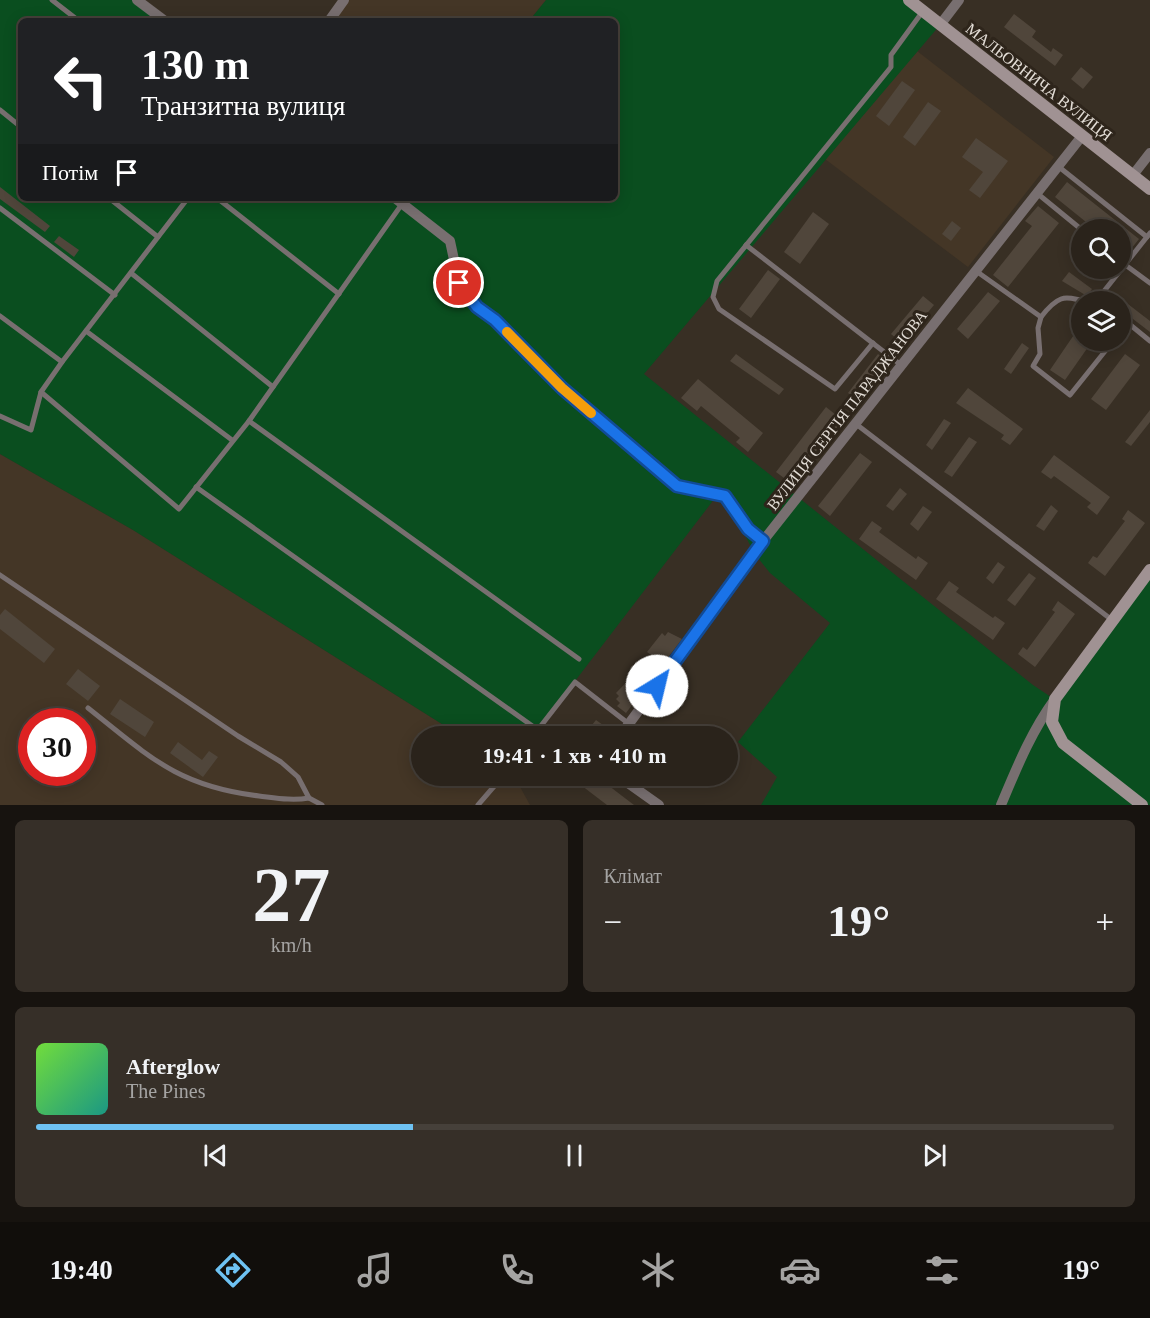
<!DOCTYPE html>
<html lang="uk">
<head>
<meta charset="utf-8">
<style>
  body { margin:0; font-family:Georgia,serif; background:#362f28; color:#f1f3f6; height:100vh; display:flex; flex-direction:column; font-size:22px; white-space:nowrap }
  * { box-sizing:border-box; margin:0 }
  p { font-size:20px; color:#a5a4a3 }
  .icon { flex:none; width:33px; height:33px; fill:none; stroke:currentColor; stroke-width:2; stroke-linecap:round; stroke-linejoin:round }
  .map { position:relative; height:805px; overflow:hidden }
  .panel { display:flex; flex-direction:column; gap:15px; padding:15px; background:#17130f; flex:1 }
  .panel>* { flex:none }
  .banner { position:absolute; left:18px; top:18px; width:600px; height:183px; border-radius:9px; box-shadow:0 3px 15px #0003,0 0 0 2px #46403a; background:#202124; color:#fff; overflow:hidden }
  .fabs { position:absolute; left:1071px; top:219px; display:grid; gap:12px }
  .fabs a { display:grid; place-items:center; width:60px; height:60px; border-radius:50%; background:#2a231b; box-shadow:0 3px 15px #0003,0 0 0 2px #46403a; font-size:30px }
  .speed { position:absolute; left:18px; top:708px; display:flex; gap:12px; font-size:30px; font-weight:700; text-align:center }
  .speed>* { display:grid; place-content:center; width:78px; height:78px; border-radius:50%; background:#2a231b; box-shadow:0 3px 15px #0003,0 0 0 2px #46403a; line-height:1 }
  .speed .limit { border:9px solid #d22; background:#fff; color:#111 }
  .pin { position:absolute; display:grid; place-items:center; width:51px; height:51px; color:#fff; margin:-26px; border:3px solid #fff; border-radius:50%; box-shadow:0 2px 6px #0007 }
  .me { position:absolute; width:66px; margin:-33px; rotate:36deg; stroke-linejoin:round; filter:drop-shadow(0 0 4px #0008) }
  .turn { display:flex; align-items:center; gap:21px; height:126px; padding:0 24px; font-size:27px }
  .turn .icon { width:78px; height:78px; stroke-width:2.5 }
  .turn b { display:block; font-size:42px; line-height:51px }
  .then { display:flex; align-items:center; height:57px; padding:0 24px; background:#0003; gap:12px; font-size:22px }
  .big { font-size:45px; font-weight:800; line-height:1.1 }
  .panel .tile { flex:1; display:flex; flex-direction:column; justify-content:center; gap:9px; min-width:0; padding:0 21px; border-radius:9px; background:#362f28 }
  .panel .dial { align-items:center; gap:0 }
  .dial b { font-size:78px; line-height:1 }
  .song { display:flex; align-items:center; gap:18px }
  .cover { width:72px; height:72px; border-radius:9px; background:linear-gradient(135deg,hsl(100 70% 55%),hsl(170 70% 35%)) }
  .played { height:6px; border-radius:3px; background:linear-gradient(90deg,#6ec2f3 35%,#46403a 35%) }
  .keys { display:flex; justify-content:space-around; direction:ltr }
  .heat { display:flex; justify-content:space-between; align-items:center; font-size:33px; direction:ltr }
  .panel .tiles { flex:1; display:grid; gap:15px; grid-template-columns:1fr 1fr }
  .tile:last-child { grid-column:span 2 }
  .trip { position:absolute; left:411px; top:726px; width:327px; height:60px; border-radius:30px; background:#2a231b; box-shadow:0 3px 15px #0003,0 0 0 2px #46403a; font-weight:800; line-height:60px; text-align:center }
  .tabs { display:flex; height:96px; justify-content:space-around; align-items:center; background:#110e0b; color:#a5a4a3 }
  .tabs .icon { width:42px; height:42px }
  .tabs .selected { color:#6ec2f3 }
  .tabs b { font-size:27px; color:#f1f3f6 }
  .map>svg:first-child { display:block }
  .built { fill:#443626; fill-rule:evenodd }
  .green { fill:#0a4e1f }
  .building { fill:#50463b }
  .lines { fill:none; stroke-linecap:round; stroke-linejoin:round }
  .lane { stroke:#786f70; stroke-width:5 }
  .street { stroke:#786f70; stroke-width:10 }
  .secondary { stroke:#a09293; stroke-width:12 }
  .route-casing { stroke:#114b97; stroke-width:15 }
  .route { stroke:#1a73e8; stroke-width:10 }
  .slow { stroke:#f59e0b; stroke-width:10 }
  .labels { text-anchor:middle; dominant-baseline:central; stroke-width:6; stroke-linejoin:round; paint-order:stroke }
  .street-label { font-size:16px; fill:#e2dcd5; stroke:#2e251b }
</style>
</head>
<body>
<div class="map">
<svg width="1150" height="805" viewBox="0 0 1150 805">
  <rect width="100%" height="100%" fill="#382f24"/>
  <!-- built -->
  <g class="built">
    <path d="M344 0H546L529 21H329Z"/>
    <path d="M917 51 1054 157 968 267 825 159Z"/>
    <path d="M0 454 133 530 461 736H422V776H514L530 805H0ZM32 722H82V772H32Z"/>
  </g>
  <!-- green -->
  <path class="green" d="M0 0H137L165 21H21V198H615V21H529L546 0H909L940 25 644 374 1033 685 1054 699 1150 570V805H761L777 777 738 742 830 623 770 573 754 553 732 509 715 493 712 502 533 736H461L133 530 0 454Z"/>
  <!-- building -->
  <g class="building">
    <path d="M1014 14 1036 31 1032 37 1051 52 1053 48 1063 55 1055 66 1004 27Z"/>
    <path d="M1081 67 1093 77 1083 89 1071 79Z"/>
    <path d="M902 81 915 90 889 126 876 116Z"/>
    <path d="M928 102 941 111 915 146 903 137Z"/>
    <path d="M976 138 1008 161 980 198 969 190 983 172 962 157Z"/>
    <path d="M1067 182 1139 239 1127 254 1120 249V230H1096L1055 197Z"/>
    <path d="M0 187 50 226 45 232 0 199Z"/>
    <path d="M1038 206 1059 223 1008 287 993 275 1032 226 1025 221Z"/>
    <path d="M813 212 829 224 800 264 784 252Z"/>
    <path d="M952 221 961 228 951 241 942 234Z"/>
    <path d="M59 236 79 250 74 257 54 242Z"/>
    <path d="M768 270 780 279 751 318 739 309Z"/>
    <path d="M1069 272 1092 289 1087 296 1062 281Z"/>
    <path d="M1111 291 1150 321V332L1120 309V302H1110L1105 297Z"/>
    <path d="M988 292 1000 301 968 339 957 329Z"/>
    <path d="M923 296 934 305 902 343 891 334Z"/>
    <path d="M1082 323V340H1093L1065 380 1050 370Z"/>
    <path d="M1022 343 1029 348 1011 374 1004 369Z"/>
    <path d="M736 354 784 389 779 395 730 361Z"/>
    <path d="M878 354 891 365 861 403 848 393Z"/>
    <path d="M1125 354 1140 365 1106 410 1091 399Z"/>
    <path d="M698 379 763 433 748 452 736 442 740 438 701 406 697 411 681 398Z"/>
    <path d="M968 388 1023 429 1010 445 1001 439 1004 435 956 403Z"/>
    <path d="M826 407 846 423 838 434 832 430 800 472 805 475 796 487 776 472Z"/>
    <path d="M1150 410V422L1131 446 1125 442Z"/>
    <path d="M944 419 951 423 932 450 926 445Z"/>
    <path d="M969 437 977 442 952 477 944 472Z"/>
    <path d="M860 453 872 462 830 516 818 506Z"/>
    <path d="M1054 455 1110 497 1097 515 1087 507 1091 503 1054 476 1051 479 1041 472Z"/>
    <path d="M900 488 907 494 893 511 886 506Z"/>
    <path d="M1051 505 1058 511 1044 531 1036 526Z"/>
    <path d="M923 506 932 512 918 531 910 524Z"/>
    <path d="M1128 510 1145 523 1105 576 1088 563 1093 556 1097 558 1125 521 1122 519Z"/>
    <path d="M872 521 882 528 879 532 916 559 918 556 928 563 916 580 859 539Z"/>
    <path d="M998 562 1005 567 993 584 986 578Z"/>
    <path d="M1029 573 1036 578 1015 606 1007 600Z"/>
    <path d="M949 581 959 588 956 592 993 618 995 616 1005 623 993 640 936 599Z"/>
    <path d="M1058 601 1075 614 1035 667 1018 654 1023 647 1027 650 1055 612 1052 610Z"/>
    <path d="M5 609 55 649 44 663 0 629V615Z"/>
    <path d="M668 632 682 639 626 713 617 706 620 703 616 699 619 696 616 693 645 663 651 655 647 652 662 633 665 636Z"/>
    <path d="M78 669 100 686 88 701 66 684Z"/>
    <path d="M120 699 154 722 145 737 110 714Z"/>
    <path d="M596 720 610 730 605 736H583Z"/>
    <path d="M178 742 202 760 209 751 218 757 203 777 170 753Z"/>
    <path d="M569 776H596L634 805H607Z"/>
  </g>
  <g class="lines">
    <!-- lane -->
    <g class="lane">
      <path d="M52 0 79 21"/>
      <path d="M0 110 21 127"/>
      <path d="M1059 167 1147 237"/>
      <path d="M1038 194 1082 230"/>
      <path d="M109 198 158 237"/>
      <path d="M217 198 339 294"/>
      <path d="M0 208 115 295"/>
      <path d="M746 245 901 365"/>
      <path d="M1120 261 1150 283"/>
      <path d="M976 271 1041 317C1067 283 1072 306 1097 300L1150 233"/>
      <path d="M131 273 273 387"/>
      <path d="M0 316 62 362 188 198"/>
      <path d="M1041 317 1038 328 1040 354 1033 366 1070 395 1114 340"/>
      <path d="M1120 318 1128 323 1120 332"/>
      <path d="M1128 323 1150 341"/>
      <path d="M86 331 232 440"/>
      <path d="M873 343 835 389 719 309 713 297 717 281 891 67V55L923 11"/>
      <path d="M41 392 179 509 249 421 402 204"/>
      <path d="M0 416 31 430 41 392 62 362"/>
      <path d="M249 421 579 659"/>
      <path d="M856 424 1112 620"/>
      <path d="M196 487 538 730"/>
      <path d="M0 575 238 736 281 762 298 777 309 798 322 805"/>
      <path d="M88 708C150 757 177 786 259 796 276 798 292 801 309 798"/>
      <path d="M533 736 575 682 629 724"/>
      <path d="M478 805 503 776"/>
    </g>
    <!-- street -->
    <g class="street">
      <path d="M137 0 165 21"/>
      <path d="M329 21 344 0"/>
      <path d="M940 25 959 0"/>
      <path d="M1133 175 1150 153"/>
      <path d="M395 198 450 241 459 283 464 291 562 388 677 486 725 496 748 529 763 541"/>
      <path d="M620 736 763 541 1082 136"/>
      <path d="M618 776 659 805"/>
      <path d="M1001 805C1017 767 1031 732 1055 699"/>
    </g>
    <!-- secondary -->
    <g class="secondary">
      <path d="M909 0 1150 189"/>
      <path d="M1142 805 1063 743 1052 722 1055 699 1150 570"/>
    </g>
  </g>
  <g class="lines">
    <!-- route casing -->
    <g class="route-casing">
      <path id="route" d="M459 283 477 307 495 320 562 388 677 486 725 496 748 529 763 541 657 686"/>
    </g>
    <!-- route -->
    <use href="#route" class="route"/>
    <!-- slow -->
    <path class="slow" d="M507 332 562 388 591 413"/>
  </g>
  <g class="labels">
    <!-- street labels -->
    <g class="street-label">
      <text transform="translate(1039 82) rotate(38)">МАЛЬОВНИЧА ВУЛИЦЯ</text>
      <text transform="translate(847 410) rotate(-52)">ВУЛИЦЯ СЕРГІЯ ПАРАДЖАНОВА</text>
    </g>
  </g>
</svg>
<div class="fabs">
<a><svg class="icon" aria-label="search" viewBox="0 0 24 24"><circle cx="10" cy="10" r="6"/><path d="M15 15l6 6"/></svg></a>
<a><svg class="icon" aria-label="layers" viewBox="0 0 24 24"><path d="M12 4l9 5-9 5-9-5zM3 14l9 5 9-5"/></svg></a>
</div>
<div class="speed"><div class="limit">30</div></div>
<div class="pin" style="left:459px;top:283px;background:#d93025"><svg class="icon" aria-label="arrive" viewBox="0 0 24 24"><path d="M6 21V4h12l-3 4 3 4H6"/></svg></div>
<svg class="me" style="left:657px;top:686px" viewBox="-20 -20 40 40"><circle r="19" fill="#fff"/><path d="M0-13L10 11 0 6-10 11z" fill="#1a73e8"/></svg>
<div class="trip">19:41 · 1 хв · 410 m</div>
<div class="banner">
<div class="turn"><svg class="icon" aria-label="left" viewBox="0 0 24 24"><path d="M17 20v-9H6M10 6l-5 5 5 5"/></svg><div><b>130 m</b>Транзитна вулиця</div></div>
<div class="then">Потім<svg class="icon" aria-label="arrive" viewBox="0 0 24 24"><path d="M6 21V4h12l-3 4 3 4H6"/></svg></div>
</div>
</div>
<section class="panel">
<div class="tiles">
<div class="tile dial"><b>27</b><p>km/h</p></div>
<div class="tile"><p>Клімат</p>
<div class="heat"><a>−</a><b class="big">19°</b><a>+</a></div>
</div>
<div class="tile">
<div class="song"><i class="cover"></i><div><b>Afterglow</b><p>The Pines</p></div></div>
<div class="played"></div>
<div class="keys"><svg class="icon" aria-label="previous" viewBox="0 0 24 24"><path d="M18 5L8 12l10 7zM5 5v14"/></svg><svg class="icon" aria-label="pause" viewBox="0 0 24 24"><path d="M8 5v14M16 5v14"/></svg><svg class="icon" aria-label="next" viewBox="0 0 24 24"><path d="M6 5l10 7-10 7zM19 5v14"/></svg></div>
</div>
</div>
</section>
<nav class="tabs">
<b>19:40</b>
<svg class="icon selected" aria-label="directions" viewBox="0 0 24 24"><path d="M12 3l9 9-9 9-9-9zM9 14v-3h6M13 9l2 2-2 2"/></svg>
<svg class="icon" aria-label="music" viewBox="0 0 24 24"><path d="M9 18V5l10-2v13"/><circle cx="6" cy="18" r="3"/><circle cx="16" cy="16" r="3"/></svg>
<svg class="icon" aria-label="phone" viewBox="0 0 24 24"><path d="M5 4h4l2 5-3 2q2 4 5 5l2-3 5 2v4C11 20 4 13 5 4z"/></svg>
<svg class="icon" aria-label="climate" viewBox="0 0 24 24"><path d="M12 3v18M4 7l16 10M4 17L20 7"/></svg>
<svg class="icon" aria-label="car" viewBox="0 0 24 24"><path d="M5 17H2v-5l4-1 3-4h7l3 4 3 1v5h-3M9 17h6M6 11h13"/><circle cx="7" cy="17" r="2"/><circle cx="17" cy="17" r="2"/></svg>
<svg class="icon" aria-label="filters" viewBox="0 0 24 24"><path d="M4 7h16M4 17h16"/><circle cx="9" cy="7" r="2"/><circle cx="15" cy="17" r="2"/></svg>
<b>19°</b>
</nav>
</body>
</html>
